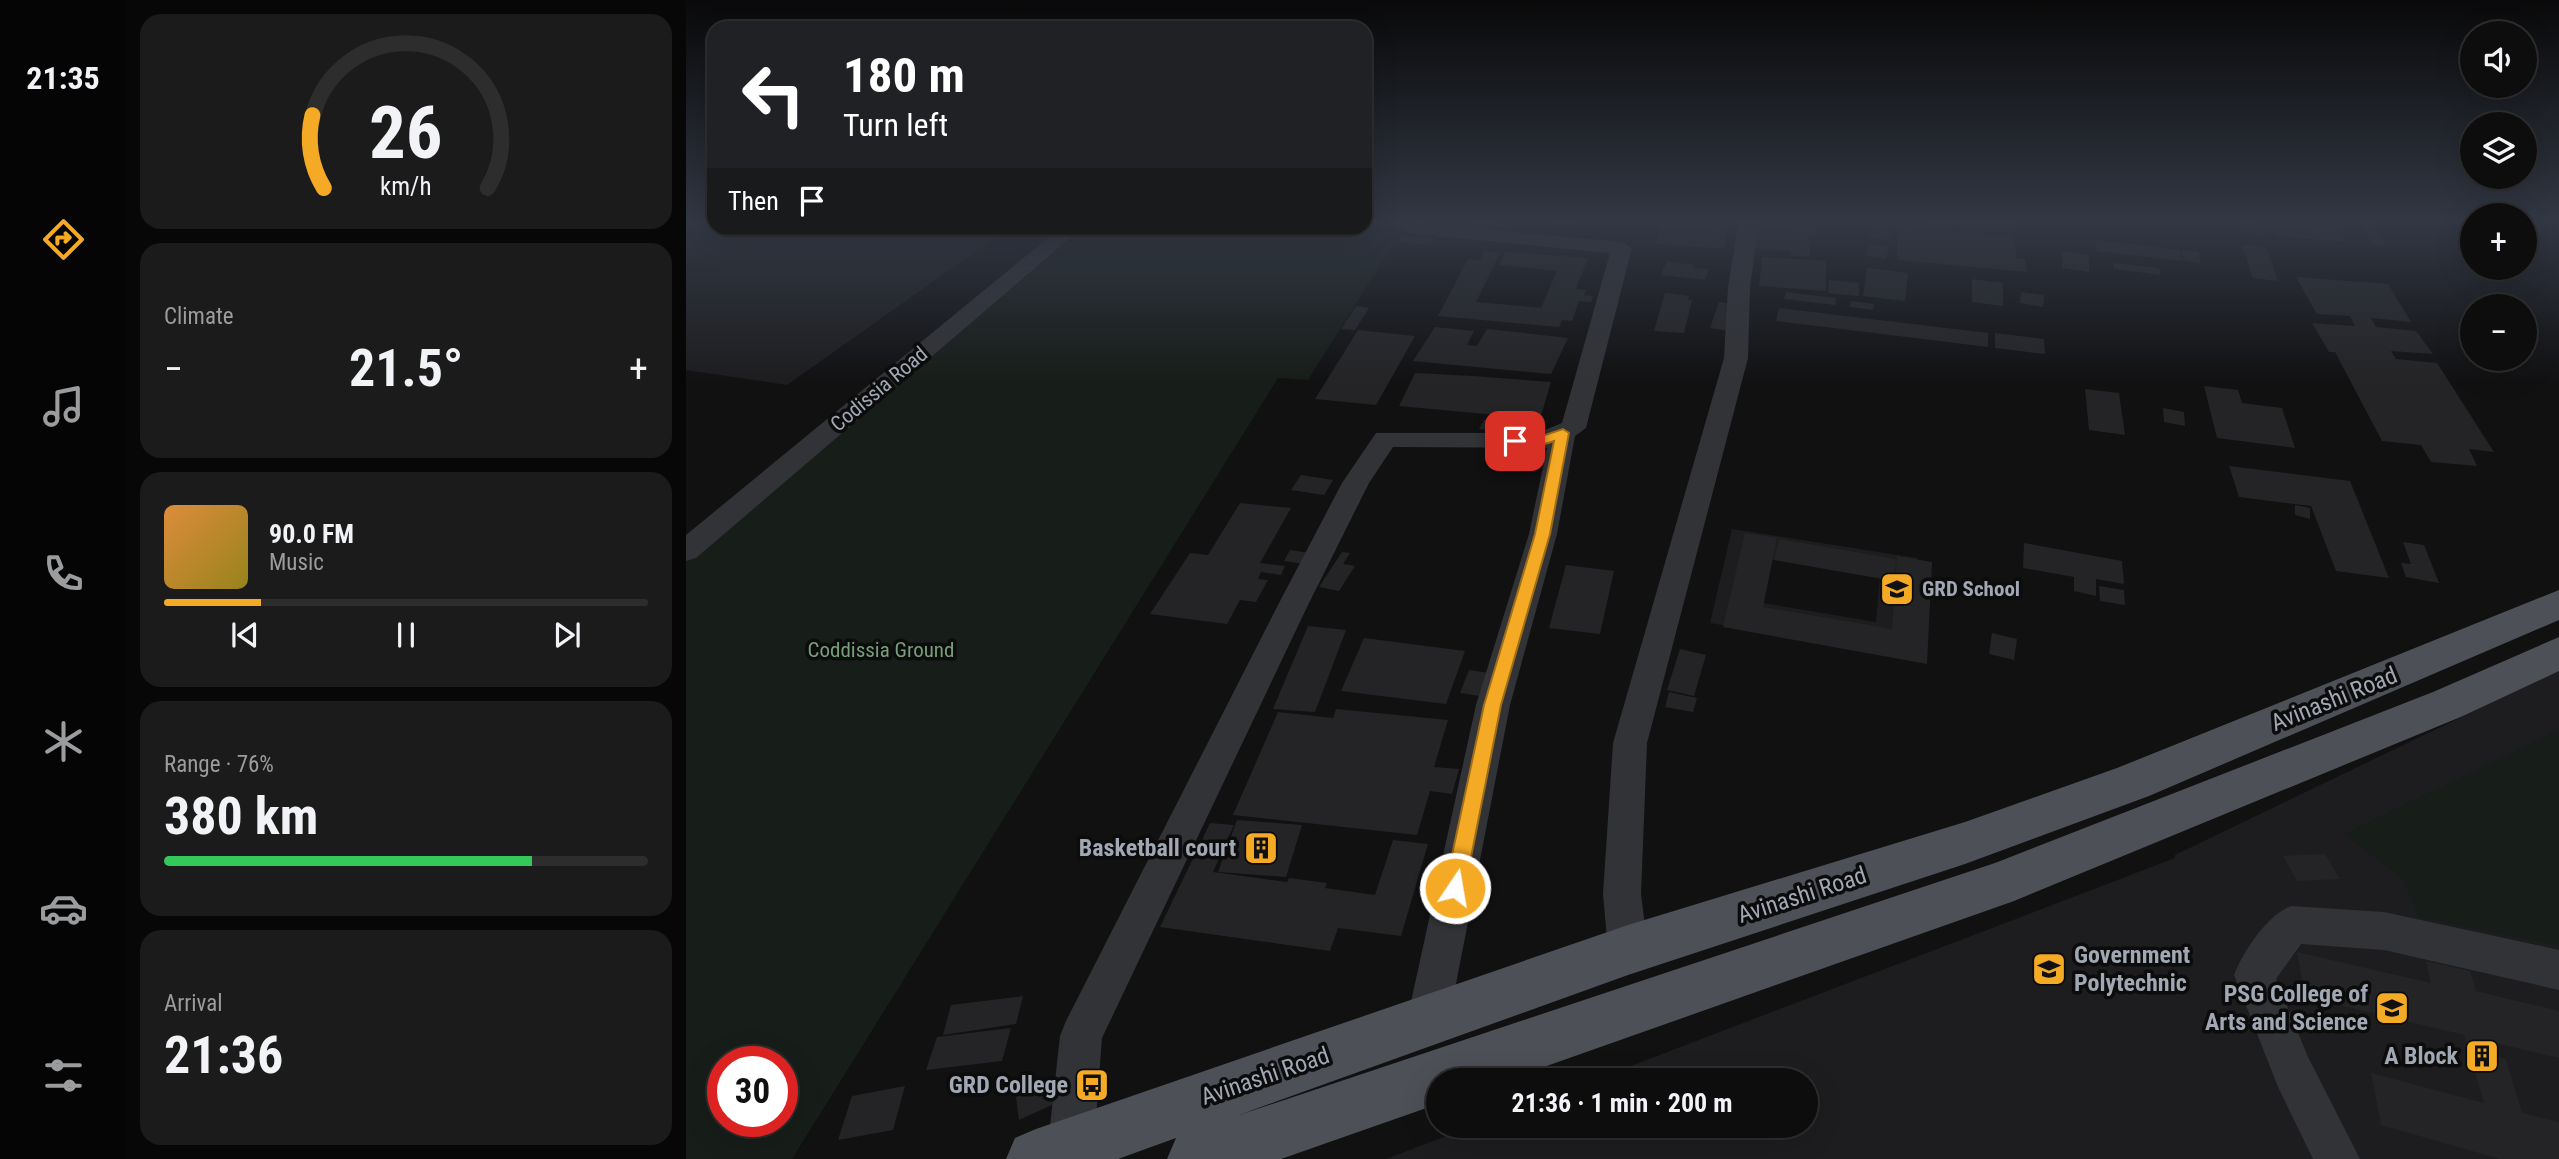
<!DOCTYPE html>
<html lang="en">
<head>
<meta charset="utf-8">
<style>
  body { margin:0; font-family:"Roboto Condensed",sans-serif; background:#1b1b1c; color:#f1f3f6; height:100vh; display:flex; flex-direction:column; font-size:26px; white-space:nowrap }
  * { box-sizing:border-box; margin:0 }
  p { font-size:23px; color:#9a9c9e }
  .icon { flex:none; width:38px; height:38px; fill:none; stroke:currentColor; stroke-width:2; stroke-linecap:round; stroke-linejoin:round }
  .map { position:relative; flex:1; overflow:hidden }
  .sheet { display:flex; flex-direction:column; gap:14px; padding:14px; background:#070708; width:560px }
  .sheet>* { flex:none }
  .guide { position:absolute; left:21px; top:21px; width:665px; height:214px; border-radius:21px; box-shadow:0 7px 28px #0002,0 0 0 2px #2d2d2e; background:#202124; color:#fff; overflow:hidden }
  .fabs { position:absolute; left:1774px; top:21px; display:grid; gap:14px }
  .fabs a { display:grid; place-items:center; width:77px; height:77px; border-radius:50%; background:#0d0d0e; box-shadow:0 7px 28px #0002,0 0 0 2px #2d2d2e; font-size:35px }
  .speed { position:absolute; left:21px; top:1046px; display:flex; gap:14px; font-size:35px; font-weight:700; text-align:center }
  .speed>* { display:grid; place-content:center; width:91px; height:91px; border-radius:50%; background:#0d0d0e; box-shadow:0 7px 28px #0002,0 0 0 2px #2d2d2e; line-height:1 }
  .speed .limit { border:10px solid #d22; background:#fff; color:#111 }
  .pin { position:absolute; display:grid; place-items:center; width:60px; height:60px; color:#fff; margin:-30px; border-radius:14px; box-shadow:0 4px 10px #0006 }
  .me { position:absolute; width:77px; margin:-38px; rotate:12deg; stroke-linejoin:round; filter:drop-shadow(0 0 5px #0008) }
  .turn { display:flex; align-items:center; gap:24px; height:147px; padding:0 21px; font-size:32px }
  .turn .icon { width:91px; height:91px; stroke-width:2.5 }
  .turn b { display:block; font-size:49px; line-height:60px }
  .then { display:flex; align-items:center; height:66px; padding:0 21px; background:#0003; gap:14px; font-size:26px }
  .big { font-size:52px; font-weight:700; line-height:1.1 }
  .sheet .widget { flex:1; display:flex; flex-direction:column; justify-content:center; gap:10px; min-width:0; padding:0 24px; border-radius:21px; background:#1b1b1c }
  .sheet .dial { align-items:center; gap:0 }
  .dial svg { height:182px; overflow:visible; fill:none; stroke:#2d2d2e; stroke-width:7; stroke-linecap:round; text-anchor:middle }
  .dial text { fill:#f1f3f6; stroke:none }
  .song { display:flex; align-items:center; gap:21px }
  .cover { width:84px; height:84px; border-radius:10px; background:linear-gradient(135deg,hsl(30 70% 55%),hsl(50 70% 35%)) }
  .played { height:7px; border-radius:4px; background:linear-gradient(90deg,#f5aa26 20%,#2d2d2e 20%) }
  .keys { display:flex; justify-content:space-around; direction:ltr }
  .heat { display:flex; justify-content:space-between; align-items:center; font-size:38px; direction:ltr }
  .charge { height:10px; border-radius:5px; background:linear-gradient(90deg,#34c759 76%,#2d2d2e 0) }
  .trip { position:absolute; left:740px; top:1068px; width:392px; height:70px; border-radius:35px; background:#0d0d0e; box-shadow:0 7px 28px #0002,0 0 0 2px #2d2d2e; font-weight:700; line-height:70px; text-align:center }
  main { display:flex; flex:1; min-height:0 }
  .tabs { display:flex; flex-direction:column; width:126px; justify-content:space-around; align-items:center; background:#050506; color:#9a9c9e }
  .tabs .icon { width:49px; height:49px }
  .tabs .selected { color:#f5aa26 }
  .tabs b { font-size:32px; color:#f1f3f6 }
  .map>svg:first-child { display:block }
  .built { fill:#1d1d1f; fill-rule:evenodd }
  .green { fill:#171d18; fill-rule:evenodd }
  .building { fill:#242426 }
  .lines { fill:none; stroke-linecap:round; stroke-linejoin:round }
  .minor { fill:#323337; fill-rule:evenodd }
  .major { fill:#4d5056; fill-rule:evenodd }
  .route { fill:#f5aa26; stroke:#9f6e19; stroke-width:2 }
  .labels { text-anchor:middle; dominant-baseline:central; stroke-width:7; stroke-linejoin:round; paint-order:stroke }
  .street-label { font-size:21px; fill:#a1a7b3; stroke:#0c0c0d }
  .poi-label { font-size:21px; font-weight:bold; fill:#a1a7b3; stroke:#0c0c0d; text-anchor:start }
  .park-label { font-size:21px; fill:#789f79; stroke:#0c0c0d }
  .near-street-label { font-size:24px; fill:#a1a7b3; stroke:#0c0c0d }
  .near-poi-label { font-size:24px; font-weight:bold; fill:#a1a7b3; stroke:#0c0c0d; text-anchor:end }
</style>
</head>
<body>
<main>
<nav class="tabs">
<b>21:35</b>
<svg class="icon selected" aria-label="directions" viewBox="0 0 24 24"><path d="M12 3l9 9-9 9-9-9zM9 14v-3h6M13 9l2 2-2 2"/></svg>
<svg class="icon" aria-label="music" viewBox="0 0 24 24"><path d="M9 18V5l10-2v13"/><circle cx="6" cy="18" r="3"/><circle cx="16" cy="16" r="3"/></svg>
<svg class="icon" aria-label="phone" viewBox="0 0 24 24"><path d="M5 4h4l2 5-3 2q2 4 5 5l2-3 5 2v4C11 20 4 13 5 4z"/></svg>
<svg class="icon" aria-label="climate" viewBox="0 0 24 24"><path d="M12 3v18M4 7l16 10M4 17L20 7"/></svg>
<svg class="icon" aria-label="car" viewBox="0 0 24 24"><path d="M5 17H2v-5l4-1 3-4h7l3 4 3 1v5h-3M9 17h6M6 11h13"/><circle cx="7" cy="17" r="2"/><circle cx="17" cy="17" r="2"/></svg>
<svg class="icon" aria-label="filters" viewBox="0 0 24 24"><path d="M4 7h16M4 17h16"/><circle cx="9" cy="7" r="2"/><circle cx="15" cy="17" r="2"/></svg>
</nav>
<section class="sheet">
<div class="widget dial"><svg viewBox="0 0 100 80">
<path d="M14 69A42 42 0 1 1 86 69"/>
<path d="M14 69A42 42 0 0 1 9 37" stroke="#f5aa26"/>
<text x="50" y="56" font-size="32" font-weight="700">26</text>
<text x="50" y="72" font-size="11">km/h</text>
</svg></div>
<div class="widget"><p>Climate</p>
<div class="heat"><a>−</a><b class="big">21.5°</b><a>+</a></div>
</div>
<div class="widget">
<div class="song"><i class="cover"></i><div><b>90.0 FM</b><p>Music</p></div></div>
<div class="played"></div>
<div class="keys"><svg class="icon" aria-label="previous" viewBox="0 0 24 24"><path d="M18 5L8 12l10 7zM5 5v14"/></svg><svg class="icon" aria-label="pause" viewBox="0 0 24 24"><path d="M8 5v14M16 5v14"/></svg><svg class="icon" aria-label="next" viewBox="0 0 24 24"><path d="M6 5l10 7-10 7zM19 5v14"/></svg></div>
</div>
<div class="widget"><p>Range · 76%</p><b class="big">380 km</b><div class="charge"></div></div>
<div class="widget"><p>Arrival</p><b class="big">21:36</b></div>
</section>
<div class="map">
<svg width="1873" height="1159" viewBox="0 0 1873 1159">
  <rect width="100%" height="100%" fill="#111112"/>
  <!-- built -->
  <g class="built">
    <path d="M0 220H28V228H323L101 385 0 370Z"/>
    <path d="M1046 529 1231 558 1226 658 1024 623ZM1074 557 1194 577 1190 622 1065 601Z"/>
    <path d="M1873 670V1159H700L789 1125H1120V1080H908L1489 858V855Z"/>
  </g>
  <!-- green -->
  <g class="green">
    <path d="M679 220 718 227 622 380 592 378 106 1159H0V561L398 228H679ZM37 1062H96V1122H37Z"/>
    <path d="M1873 730V946L1733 917 1717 879 1658 834Z"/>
  </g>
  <!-- building -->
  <g class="building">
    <path d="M786 220H810L805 229 782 227Z"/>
    <path d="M842 220H892L889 227Z"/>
    <path d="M1227 220H1330L1331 233 1227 222Z"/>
    <path d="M1551 220H1573L1580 235 1557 233Z"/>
    <path d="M1675 222 1687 223 1699 246 1686 245Z"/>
    <path d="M975 224 1041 228 1038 249 970 244Z"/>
    <path d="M1069 224 1087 225V230L1131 228V235H1123L1124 257 1105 255V251L1070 249Z"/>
    <path d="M1581 224 1653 229 1661 242 1589 236Z"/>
    <path d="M1211 228 1328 236 1331 259H1339L1341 272 1211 260Z"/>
    <path d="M1184 229 1206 232 1204 240 1182 237Z"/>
    <path d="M715 236 749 238 746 245 712 242Z"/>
    <path d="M1409 240 1494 250 1496 261 1411 251Z"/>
    <path d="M1183 244 1203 247 1200 259 1180 256Z"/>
    <path d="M1556 245 1580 247 1592 281 1567 278Z"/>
    <path d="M1496 250 1513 252 1514 263 1497 260Z"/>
    <path d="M1376 251 1403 255V272L1376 268Z"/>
    <path d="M798 252 814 253 790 302 855 308 871 271 813 265 819 252 902 258 890 289 900 290 898 295 907 296 905 302 893 301 886 321 876 320 873 327 752 316 782 259 794 260Z"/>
    <path d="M1076 257 1140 261V291L1073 286Z"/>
    <path d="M981 261 1008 265 1007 268 1023 269 1019 280 975 275Z"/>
    <path d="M1427 263 1473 268 1475 275 1428 269Z"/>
    <path d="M1181 268 1222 273 1219 301 1177 296Z"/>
    <path d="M1610 277 1702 284 1725 322 1685 318 1690 327 1730 331 1747 354 1705 351 1710 359 1751 363 1808 452 1783 449 1791 466 1745 462 1735 445 1696 441 1649 352H1643L1626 323 1669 326 1664 316 1631 314Z"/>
    <path d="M1286 279 1317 283V306L1286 302Z"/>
    <path d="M1143 280 1173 283V296L1142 293Z"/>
    <path d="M1100 292 1150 298 1149 305 1098 299Z"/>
    <path d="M1335 292 1358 295 1357 307 1334 303Z"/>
    <path d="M979 293 1003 296 1002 300H1006L998 333 968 331Z"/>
    <path d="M1165 301 1188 304 1187 310 1164 307Z"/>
    <path d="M1033 302 1051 305 1043 331 1024 328Z"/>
    <path d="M670 306 683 308 669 330 655 329Z"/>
    <path d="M1093 308 1302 333V347L1090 321Z"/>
    <path d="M749 327 788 331 781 345 791 346 801 329 882 338 865 374 727 361Z"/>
    <path d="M672 330 729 336 690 405 629 399Z"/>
    <path d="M1309 333 1358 339 1359 354 1309 348Z"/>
    <path d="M729 373 787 376 865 382 854 419 713 406Z"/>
    <path d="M1518 386 1552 390 1556 403 1596 408 1609 448 1531 438Z"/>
    <path d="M1399 389 1433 393 1439 435 1403 430Z"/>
    <path d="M1477 408 1498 412 1499 426 1478 422Z"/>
    <path d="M798 420 842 425 838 434 793 429Z"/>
    <path d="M1543 466 1664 481 1703 578 1650 571 1625 506 1553 497Z"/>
    <path d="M615 475 647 480 638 495 605 490Z"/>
    <path d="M554 503 605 508 574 563 599 566 595 575 575 572 572 579 582 580 570 602 554 600 541 624 464 614 504 553 522 555Z"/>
    <path d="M1609 505 1624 508V519L1609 515Z"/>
    <path d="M1059 533 1091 538 1077 607 1206 629 1211 556 1246 562 1241 664 1037 627Z"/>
    <path d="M1093 539 1210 559 1208 581 1088 560Z"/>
    <path d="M1717 542 1738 545 1753 583 1720 577 1715 563 1725 564Z"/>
    <path d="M1338 543 1436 561 1438 584 1410 579V596L1388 591V577L1337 568Z"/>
    <path d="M604 550 624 553 618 564 598 561Z"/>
    <path d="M656 552 664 553 657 564 669 566 653 591 633 587Z"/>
    <path d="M880 565 928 571 914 634 863 628Z"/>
    <path d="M1413 586 1438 590 1439 605 1414 601Z"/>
    <path d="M622 626 660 630 629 712 587 709Z"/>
    <path d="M1306 633 1331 639 1328 660 1303 654Z"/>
    <path d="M678 638 779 651 760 704 655 691Z"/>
    <path d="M994 649 1020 655 1008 696 981 690Z"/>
    <path d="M783 670 803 673 794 696 774 693Z"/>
    <path d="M983 692 1011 698 1007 712 979 707Z"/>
    <path d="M650 709 762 720 748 767 773 769 766 794 744 791 731 835 547 815 592 712 647 718Z"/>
    <path d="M551 820 616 825 600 877 532 872Z"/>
    <path d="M524 823 548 825 527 872 601 882 603 878 641 883 639 888 689 895 707 840 742 844 715 936 652 928 644 951 474 927Z"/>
    <path d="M1639 854 1654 879 1611 881 1597 856Z"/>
    <path d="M1611 952 1745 983 1740 961 1784 971 1790 991 1873 1011V1058L1797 1040 1801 1054 1820 1059 1836 1113 1873 1122V1159H1814L1695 1125 1685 1073 1798 1103 1778 1035 1619 997Z"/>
    <path d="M337 996 330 1024 257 1035 265 1005Z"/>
    <path d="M325 1028 316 1061 240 1070 251 1037Z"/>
    <path d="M375 1076 379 1099 333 1120 330 1097Z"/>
    <path d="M219 1086 207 1130 152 1140 166 1096Z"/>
  </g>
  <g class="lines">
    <!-- minor -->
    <g class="minor">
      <path d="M1053 220H1073L1064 287 1062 358 961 743 955 894 962 950 956 964 942 969 928 964 922 950 917 894 927 743 1038 358 1042 287Z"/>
      <path d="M729 223 936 242 946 248 900 428 889 436 871 534 824 705 763 1020 757 1035 742 1041 727 1035 721 1020 790 705 843 534 861 448 707 447 683 483 622 605 416 1038 408 1144 401 1159H369L362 1144 374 1036 380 1021 592 605 656 483 690 433H852L876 423 924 253 722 233 719 229Z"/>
      <path d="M374 228H396L10 558 0 561V535Z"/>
      <path d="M1605 906 1698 912 1873 950V990L1698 950 1615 944 1590 979 1622 1057 1674 1159H1627L1592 1087 1548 975C1558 951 1580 916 1605 906Z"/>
    </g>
    <!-- major -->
    <path class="major" d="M1873 590V620L1463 796 1279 864 942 975 553 1115 1309 863 1747 692 1873 637V671L1777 716 1328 901 821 1080H752V1104L595 1159H481L490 1138 432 1159H320L329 1138 350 1129 942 925 1279 822 1431 768Z"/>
  </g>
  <!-- sky -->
  <linearGradient id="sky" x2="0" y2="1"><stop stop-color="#09090a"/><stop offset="0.58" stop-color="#323844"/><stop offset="1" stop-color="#323844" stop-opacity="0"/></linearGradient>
  <rect width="1873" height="382" fill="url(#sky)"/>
  <!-- route -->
  <path class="route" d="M877 429 883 433 864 534 815 705 779 888 776 895 769 898 762 895 759 888 798 705 849 534 868 441C855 446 833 450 822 441L829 437H853Z"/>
  <!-- icons -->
  <defs>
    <g id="school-square" transform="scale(1.75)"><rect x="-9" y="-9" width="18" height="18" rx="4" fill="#f5aa26" stroke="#0c0c0d"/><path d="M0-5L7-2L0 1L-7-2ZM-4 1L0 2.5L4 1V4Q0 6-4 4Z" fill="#111"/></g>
    <g id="building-square" transform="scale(1.75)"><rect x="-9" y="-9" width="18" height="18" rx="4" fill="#f5aa26" stroke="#0c0c0d"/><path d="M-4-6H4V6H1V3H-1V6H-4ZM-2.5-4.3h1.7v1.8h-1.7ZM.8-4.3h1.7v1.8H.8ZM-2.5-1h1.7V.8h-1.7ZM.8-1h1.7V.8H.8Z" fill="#111"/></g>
    <g id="university-square" transform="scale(1.75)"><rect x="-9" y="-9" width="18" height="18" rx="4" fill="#f5aa26" stroke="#0c0c0d"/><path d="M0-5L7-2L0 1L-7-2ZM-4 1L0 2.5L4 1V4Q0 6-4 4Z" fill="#111"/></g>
    <g id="bus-square" transform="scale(1.75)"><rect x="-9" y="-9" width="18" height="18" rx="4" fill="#f5aa26" stroke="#0c0c0d"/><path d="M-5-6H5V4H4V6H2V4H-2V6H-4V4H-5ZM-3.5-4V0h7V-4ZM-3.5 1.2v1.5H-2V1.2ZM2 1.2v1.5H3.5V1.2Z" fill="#111"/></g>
  </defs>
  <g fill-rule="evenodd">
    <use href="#school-square" x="1211" y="589"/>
    <use href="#building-square" x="575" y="848"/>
    <use href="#university-square" x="1363" y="969"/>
    <use href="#university-square" x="1706" y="1008"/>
    <use href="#building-square" x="1796" y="1056"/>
    <use href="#bus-square" x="406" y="1085"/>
  </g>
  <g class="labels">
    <!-- street labels -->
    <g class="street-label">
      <text transform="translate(193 389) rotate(-40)">Codissia Road</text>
    </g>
    <!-- poi labels -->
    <g class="poi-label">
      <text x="1236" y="589">GRD School</text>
    </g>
    <!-- park labels -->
    <g class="park-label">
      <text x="195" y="650">Coddissia Ground</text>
    </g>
    <!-- near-street labels -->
    <g class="near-street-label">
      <text transform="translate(1648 699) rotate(-22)">Avinashi Road</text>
      <text transform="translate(1116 895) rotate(-18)">Avinashi Road</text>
      <text transform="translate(579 1076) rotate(-19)">Avinashi Road</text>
    </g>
    <!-- near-poi labels -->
    <g class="near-poi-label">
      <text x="550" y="848">Basketball court</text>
      <text x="1388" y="955" text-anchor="start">Government<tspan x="1388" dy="28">Polytechnic</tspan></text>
      <text x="1682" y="994">PSG College of<tspan x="1682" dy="28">Arts and Science</tspan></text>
      <text x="1772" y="1056">A Block</text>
      <text x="382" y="1085">GRD College</text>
    </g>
  </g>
</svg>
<div class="fabs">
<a><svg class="icon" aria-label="sound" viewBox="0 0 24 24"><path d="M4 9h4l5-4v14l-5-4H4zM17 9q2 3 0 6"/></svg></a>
<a><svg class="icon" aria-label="layers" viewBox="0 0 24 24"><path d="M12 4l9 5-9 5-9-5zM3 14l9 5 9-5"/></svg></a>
<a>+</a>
<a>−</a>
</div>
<div class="speed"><div class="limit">30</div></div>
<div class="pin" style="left:829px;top:441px;background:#d93025"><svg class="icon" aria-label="arrive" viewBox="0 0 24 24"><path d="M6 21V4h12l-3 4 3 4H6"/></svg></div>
<svg class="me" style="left:769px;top:888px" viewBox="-20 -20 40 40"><circle r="17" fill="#f5aa26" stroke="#fff" stroke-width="3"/><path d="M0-11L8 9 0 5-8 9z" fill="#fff"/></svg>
<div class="trip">21:36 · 1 min · 200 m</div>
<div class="guide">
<div class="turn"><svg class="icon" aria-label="left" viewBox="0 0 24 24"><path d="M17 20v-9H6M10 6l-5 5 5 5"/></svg><div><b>180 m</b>Turn left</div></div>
<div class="then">Then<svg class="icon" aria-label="arrive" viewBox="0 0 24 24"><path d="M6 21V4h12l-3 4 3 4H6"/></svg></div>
</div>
</div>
</main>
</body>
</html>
